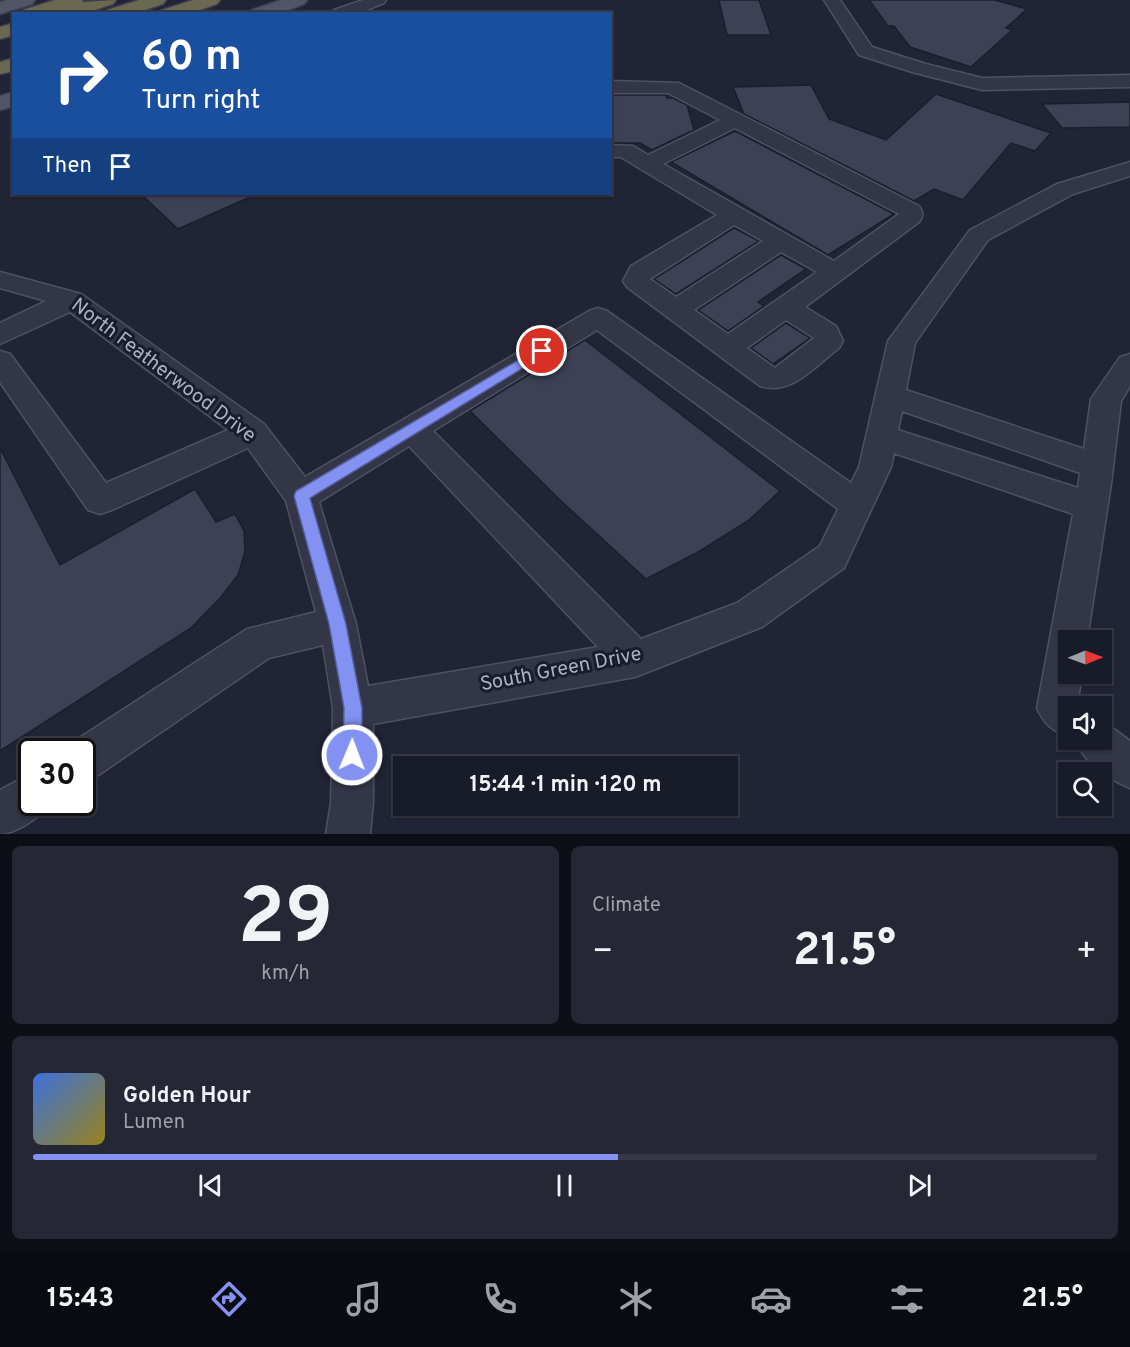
<!DOCTYPE html>
<html lang="en">
<head>
<meta charset="utf-8">
<style>
  body { margin:0; font-family:Overpass,sans-serif; background:#252834; color:#f1f3f6; height:100vh; display:flex; flex-direction:column; font-size:22px; white-space:nowrap }
  * { box-sizing:border-box; margin:0 }
  p { font-size:20px; color:#9fa1a8 }
  .icon { flex:none; width:33px; height:33px; fill:none; stroke:currentColor; stroke-width:2; stroke-linecap:round; stroke-linejoin:round }
  .map { position:relative; height:834px; overflow:hidden }
  .sheet { display:flex; flex-direction:column; gap:12px; padding:12px; background:#0d0f16; flex:1 }
  .sheet>* { flex:none }
  .banner { position:absolute; left:12px; top:12px; width:600px; height:183px; border-radius:0px; box-shadow:0 2px 4px #0004,0 0 0 2px #363945; background:#1a4fa0; color:#fff; overflow:hidden }
  .needle { width:39px; rotate:89deg }
  .tools { position:absolute; left:1058px; top:630px; display:grid; gap:12px }
  .tools a { display:grid; place-items:center; width:54px; height:54px; border-radius:0px; background:#181b28; box-shadow:0 2px 4px #0004,0 0 0 2px #363945; font-size:30px }
  .speed { position:absolute; left:18px; top:738px; display:flex; gap:12px; font-size:30px; font-weight:700; text-align:center }
  .speed>* { display:grid; place-content:center; width:78px; height:78px; border-radius:50%; background:#181b28; box-shadow:0 2px 4px #0004,0 0 0 2px #363945; line-height:1 }
  .speed .limit { border:3px solid #111; border-radius:9px; background:#fff; color:#111 }
  .pin { position:absolute; display:grid; place-items:center; width:51px; height:51px; color:#fff; margin:-26px; border:3px solid #fff; border-radius:50%; box-shadow:0 2px 6px #0007 }
  .me { position:absolute; width:66px; margin:-33px; rotate:1deg; stroke-linejoin:round; filter:drop-shadow(0 0 4px #0008) }
  .turn { display:flex; align-items:center; gap:21px; height:126px; padding:0 30px; font-size:27px }
  .turn .icon { width:78px; height:78px; stroke-width:2.5 }
  .turn b { display:block; font-size:42px; line-height:51px }
  .then { display:flex; align-items:center; height:57px; padding:0 30px; background:#0003; gap:12px; font-size:22px }
  .big { font-size:45px; font-weight:700; line-height:1.1 }
  .sheet .tile { flex:1; display:flex; flex-direction:column; justify-content:center; gap:9px; min-width:0; padding:0 21px; border-radius:9px; background:#252834 }
  .sheet .dial { align-items:center; gap:0 }
  .dial b { font-size:78px; line-height:1 }
  .song { display:flex; align-items:center; gap:18px }
  .cover { width:72px; height:72px; border-radius:9px; background:linear-gradient(135deg,hsl(220 70% 55%),hsl(50 70% 35%)) }
  .played { height:6px; border-radius:3px; background:linear-gradient(90deg,#8392f2 55%,#363945 55%) }
  .keys { display:flex; justify-content:space-around; direction:ltr }
  .heat { display:flex; justify-content:space-between; align-items:center; font-size:33px; direction:ltr }
  .sheet .tiles { flex:1; display:grid; gap:12px; grid-template-columns:1fr 1fr }
  .tile:last-child { grid-column:span 2 }
  .trip { position:absolute; left:393px; top:756px; width:345px; height:60px; border-radius:0px; background:#181b28; box-shadow:0 2px 4px #0004,0 0 0 2px #363945; font-weight:700; line-height:60px; text-align:center }
  .tab-bar { display:flex; height:96px; justify-content:space-around; align-items:center; background:#0a0b10; color:#9fa1a8 }
  .tab-bar .icon { width:42px; height:42px }
  .tab-bar .on { color:#8392f2 }
  .tab-bar b { font-size:27px; color:#f1f3f6 }
  .map>svg:first-child { display:block }
  .building { fill:#3c4156; stroke:#1b1e2c; stroke-width:1.5 }
  .lines { fill:none; stroke-linecap:round; stroke-linejoin:round }
  .minor-casing { stroke:#4e5161; stroke-width:3 }
  .major-casing { stroke:#3d404f; stroke-width:3 }
  .highway-casing { stroke:#3b3e4d; stroke-width:3 }
  .minor { fill:#333646; fill-rule:evenodd }
  .major { fill:#515566; fill-rule:evenodd }
  .highway { fill:#6b6851; fill-rule:evenodd }
  .route { fill:#8392f2; stroke:#555f9d; stroke-width:1.5 }
  .labels { text-anchor:middle; dominant-baseline:central; stroke-width:6; stroke-linejoin:round; paint-order:stroke }
  .street-label { font-size:20px; fill:#adb0c3; stroke:#191c2a }
</style>
</head>
<body>
<div class="map">
<svg width="1130" height="834" viewBox="0 0 1130 834">
  <rect width="100%" height="100%" fill="#202435"/>
  <!-- building -->
  <g class="building">
    <path d="M719 0H759L771 35H727Z"/>
    <path d="M869 0H995L1027 9 1006 28 1012 30 971 67 910 47 894 26H888Z"/>
    <path d="M811 85 829 119 886 140 936 94 1051 133 1035 151 1011 143 963 200 934 189 914 201 744 114 733 87Z"/>
    <path d="M610 95H666L667 98H673L687 105 694 130 652 150 640 143H610Z"/>
    <path d="M1130 102V127L1062 128 1042 104Z"/>
    <path d="M735 131 894 214 828 255 671 162Z"/>
    <path d="M141 194H257L178 229Z"/>
    <path d="M734 228 759 241 676 294 654 279Z"/>
    <path d="M781 255 806 269 758 302 764 306 728 331 698 310Z"/>
    <path d="M786 323 810 338 773 364 751 348Z"/>
    <path d="M585 340 780 491 749 520 700 551 646 579 560 500 470 411Z"/>
    <path d="M0 448 60 565 195 489 216 522 235 514 244 531 245 552 238 575 221 597 191 628 0 751Z"/>
  </g>
  <g class="lines">
    <!-- minor casing -->
    <g class="minor-casing">
      <g id="minor">
        <path d="M363 0H386L384 3 357 14H332L334 10Z"/>
        <path d="M824 0H840L872 47 926 64 982 78 1130 75V87L982 90 912 72 859 55Z"/>
        <path d="M610 81 679 83 919 206C923 212 924 216 919 222L805 307 836 326 843 341 839 348C815 366 792 396 760 386L627 287 623 281 631 266 717 215 621 157H610V145L633 146 648 155 720 120 668 93H610ZM735 128 899 214 834 261 663 164ZM734 225 763 241 676 297 650 279ZM781 252 817 272 728 334 694 310ZM786 320 814 338 775 368 747 348Z"/>
        <path d="M1130 162V176L1073 194 988 240 915 343 906 390 1084 449 1091 399 1120 357 1130 354V386L1121 401 1111 484 1087 640H1068V674H1082L1078 700 1084 706H1068V737C1052 730 1044 724 1037 708L1073 514 894 453 891 467 844 568 762 627 635 677 373 724V803L370 834H326L331 803 333 708 323 645 269 658 97 776 82 781V752H65L67 746 247 629 316 612 286 501 248 448 112 510 100 514 88 510 0 382V351L10 354 106 483 228 430 70 312 0 344V323L46 301 0 288V272L81 294 264 424 305 477 589 311 598 308 607 311 851 483 859 467 888 341 970 230 1057 184ZM597 330 838 509 820 546 737 603 641 639 433 431ZM902 411 1080 473 1078 488 898 430ZM409 446 598 647 368 686 356 624 319 502Z"/>
        <path d="M1101 722 1110 726 1130 741V788C1108 779 1083 762 1076 740H1101Z"/>
        <path d="M32 773V802H50C44 816 15 834 0 834V790Z"/>
      </g>
    </g>
    <!-- major casing -->
    <g class="major-casing">
      <g id="major">
        <path d="M7 0H35L32 4 0 14V2Z"/>
        <path d="M281 0H307L304 4 278 14H250L252 10Z"/>
        <path d="M14 92V106L0 110V96Z"/>
      </g>
    </g>
    <!-- highway casing -->
    <g class="highway-casing">
      <g id="highway">
        <path d="M55 0H83L82 2 116 0 113 4 83 14H21L23 10Z"/>
        <path d="M139 0H166L163 4 134 14H105L107 10Z"/>
        <path d="M193 0H220L217 4 189 14H160L162 10Z"/>
        <path d="M14 23V35L0 39V27Z"/>
        <path d="M14 58V71L0 74V62Z"/>
      </g>
    </g>
    <!-- minor -->
    <use href="#minor" class="minor"/>
    <!-- major -->
    <use href="#major" class="major"/>
    <!-- highway -->
    <use href="#highway" class="highway"/>
  </g>
  <!-- route -->
  <path class="route" d="M542 346 548 351 546 354 310 498 346 624 362 708V755L359 762 352 765 346 762 343 755 344 708 329 624 294 496 296 491Z"/>
  <g class="labels">
    <!-- street labels -->
    <g class="street-label">
      <text transform="translate(163 371) rotate(37)">North Featherwood Drive</text>
      <text transform="translate(561 670) rotate(-11)">South Green Drive</text>
    </g>
  </g>
</svg>
<div class="tools">
<a><svg class="needle" viewBox="-14 -14 28 28"><path d="M0-13l5 13h-10z" fill="#e53935"/><path d="M0 13l5-13h-10z" fill="#9fa1a8"/></svg></a>
<a><svg class="icon" aria-label="sound" viewBox="0 0 24 24"><path d="M4 9h4l5-4v14l-5-4H4zM17 9q2 3 0 6"/></svg></a>
<a><svg class="icon" aria-label="search" viewBox="0 0 24 24"><circle cx="10" cy="10" r="6"/><path d="M15 15l6 6"/></svg></a>
</div>
<div class="speed"><div class="limit">30</div></div>
<div class="pin" style="left:542px;top:351px;background:#d93025"><svg class="icon" aria-label="arrive" viewBox="0 0 24 24"><path d="M6 21V4h12l-3 4 3 4H6"/></svg></div>
<svg class="me" style="left:352px;top:755px" viewBox="-20 -20 40 40"><circle r="17" fill="#8392f2" stroke="#fff" stroke-width="3"/><path d="M0-11L8 9 0 5-8 9z" fill="#fff"/></svg>
<div class="trip">15:44 · 1 min · 120 m</div>
<div class="banner">
<div class="turn"><svg class="icon" aria-label="right" viewBox="0 0 24 24"><path d="M7 20v-9h11M14 6l5 5-5 5"/></svg><div><b>60 m</b>Turn right</div></div>
<div class="then">Then<svg class="icon" aria-label="arrive" viewBox="0 0 24 24"><path d="M6 21V4h12l-3 4 3 4H6"/></svg></div>
</div>
</div>
<section class="sheet">
<div class="tiles">
<div class="tile dial"><b>29</b><p>km/h</p></div>
<div class="tile"><p>Climate</p>
<div class="heat"><a>−</a><b class="big">21.5°</b><a>+</a></div>
</div>
<div class="tile">
<div class="song"><i class="cover"></i><div><b>Golden Hour</b><p>Lumen</p></div></div>
<div class="played"></div>
<div class="keys"><svg class="icon" aria-label="previous" viewBox="0 0 24 24"><path d="M18 5L8 12l10 7zM5 5v14"/></svg><svg class="icon" aria-label="pause" viewBox="0 0 24 24"><path d="M8 5v14M16 5v14"/></svg><svg class="icon" aria-label="next" viewBox="0 0 24 24"><path d="M6 5l10 7-10 7zM19 5v14"/></svg></div>
</div>
</div>
</section>
<nav class="tab-bar">
<b>15:43</b>
<svg class="icon on" aria-label="directions" viewBox="0 0 24 24"><path d="M12 3l9 9-9 9-9-9zM9 14v-3h6M13 9l2 2-2 2"/></svg>
<svg class="icon" aria-label="music" viewBox="0 0 24 24"><path d="M9 18V5l10-2v13"/><circle cx="6" cy="18" r="3"/><circle cx="16" cy="16" r="3"/></svg>
<svg class="icon" aria-label="phone" viewBox="0 0 24 24"><path d="M5 4h4l2 5-3 2q2 4 5 5l2-3 5 2v4C11 20 4 13 5 4z"/></svg>
<svg class="icon" aria-label="climate" viewBox="0 0 24 24"><path d="M12 3v18M4 7l16 10M4 17L20 7"/></svg>
<svg class="icon" aria-label="car" viewBox="0 0 24 24"><path d="M5 17H2v-5l4-1 3-4h7l3 4 3 1v5h-3M9 17h6M6 11h13"/><circle cx="7" cy="17" r="2"/><circle cx="17" cy="17" r="2"/></svg>
<svg class="icon" aria-label="filters" viewBox="0 0 24 24"><path d="M4 7h16M4 17h16"/><circle cx="9" cy="7" r="2"/><circle cx="15" cy="17" r="2"/></svg>
<b>21.5°</b>
</nav>
</body>
</html>
